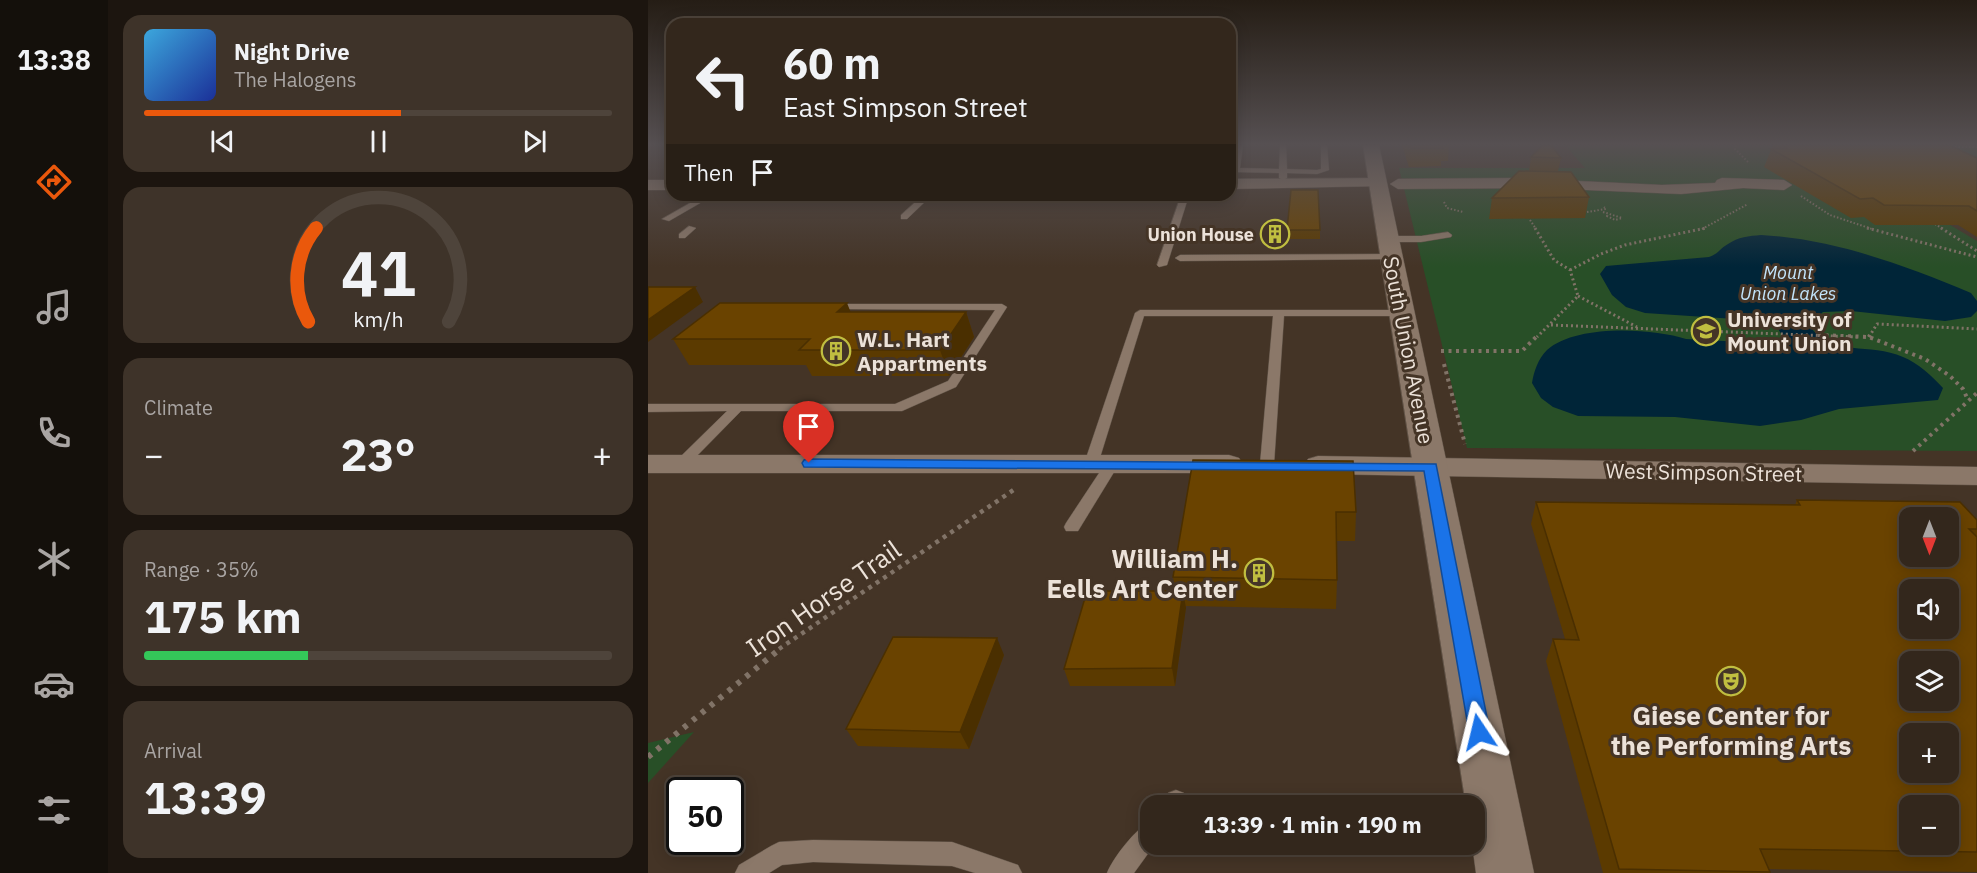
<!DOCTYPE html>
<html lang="en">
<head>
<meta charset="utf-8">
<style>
  body { margin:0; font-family:"IBM Plex Sans",sans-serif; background:#3e3329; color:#f1f3f6; height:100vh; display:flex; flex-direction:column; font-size:22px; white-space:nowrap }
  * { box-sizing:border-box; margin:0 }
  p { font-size:20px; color:#a9a5a3 }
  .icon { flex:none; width:33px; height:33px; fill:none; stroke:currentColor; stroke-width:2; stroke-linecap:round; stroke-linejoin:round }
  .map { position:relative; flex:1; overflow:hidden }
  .side { display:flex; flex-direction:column; gap:15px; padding:15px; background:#1c150f; width:540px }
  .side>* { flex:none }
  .banner { position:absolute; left:18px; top:18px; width:570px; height:183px; border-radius:18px; box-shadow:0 3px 15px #0003,0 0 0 2px #4e443b; background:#33271c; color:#f1f3f6; overflow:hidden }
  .needle { width:39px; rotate:180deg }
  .tools { position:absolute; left:1251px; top:507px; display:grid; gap:12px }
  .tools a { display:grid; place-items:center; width:60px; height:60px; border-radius:12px; background:#33271c; box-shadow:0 3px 15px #0003,0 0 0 2px #4e443b; font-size:30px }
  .speed { position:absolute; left:18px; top:777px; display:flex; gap:12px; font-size:30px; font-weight:700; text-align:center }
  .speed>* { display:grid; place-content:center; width:78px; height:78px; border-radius:50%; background:#33271c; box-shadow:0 3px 15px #0003,0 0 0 2px #4e443b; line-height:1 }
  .speed .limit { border:3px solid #111; border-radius:9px; background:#fff; color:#111 }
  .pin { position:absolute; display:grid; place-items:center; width:51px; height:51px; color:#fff; margin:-62px -26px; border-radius:50% 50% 50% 0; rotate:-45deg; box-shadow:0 0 6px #0007 }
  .pin .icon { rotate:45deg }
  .me { position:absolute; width:66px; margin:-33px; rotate:350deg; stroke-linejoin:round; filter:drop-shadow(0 0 4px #0008) }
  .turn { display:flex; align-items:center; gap:21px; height:126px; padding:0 18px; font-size:27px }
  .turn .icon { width:78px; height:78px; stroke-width:2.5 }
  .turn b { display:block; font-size:42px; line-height:51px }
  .then { display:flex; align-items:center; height:57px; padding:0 18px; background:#0003; gap:12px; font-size:22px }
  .big { font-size:45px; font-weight:800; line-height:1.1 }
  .side .tile { flex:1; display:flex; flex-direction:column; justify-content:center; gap:9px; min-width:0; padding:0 21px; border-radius:18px; background:#3e3329 }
  .side .dial { align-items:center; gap:0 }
  .dial svg { height:156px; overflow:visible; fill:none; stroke:#4e443b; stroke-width:7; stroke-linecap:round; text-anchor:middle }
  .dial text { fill:#f1f3f6; stroke:none }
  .song { display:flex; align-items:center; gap:18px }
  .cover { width:72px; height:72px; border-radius:9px; background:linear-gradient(135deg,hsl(200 70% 55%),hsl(230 70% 35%)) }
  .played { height:6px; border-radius:3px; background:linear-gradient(90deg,#ea580c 55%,#4e443b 55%) }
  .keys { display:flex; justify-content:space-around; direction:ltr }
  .heat { display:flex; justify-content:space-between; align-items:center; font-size:33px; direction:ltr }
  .charge { height:9px; border-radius:4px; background:linear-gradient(90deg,#34c759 35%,#4e443b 0) }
  .trip { position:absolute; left:492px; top:795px; width:345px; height:60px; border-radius:18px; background:#33271c; box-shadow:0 3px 15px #0003,0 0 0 2px #4e443b; font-weight:800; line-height:60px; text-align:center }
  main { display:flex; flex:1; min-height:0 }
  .tab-bar { display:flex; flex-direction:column; width:108px; justify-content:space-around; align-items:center; background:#14100b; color:#a9a5a3 }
  .tab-bar .icon { width:42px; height:42px }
  .tab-bar .current { color:#ea580c }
  .tab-bar b { font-size:27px; color:#f1f3f6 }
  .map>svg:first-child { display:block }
  .green { fill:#284f27 }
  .water { fill:#002538 }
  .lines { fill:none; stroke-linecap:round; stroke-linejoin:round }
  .lane-casing { stroke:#605347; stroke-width:1 }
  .street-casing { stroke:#605347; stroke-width:1 }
  .secondary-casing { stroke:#605347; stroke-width:1 }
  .path-far4 { stroke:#817367; stroke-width:2; stroke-dasharray:1.5 2; stroke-linecap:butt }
  .path-far3 { stroke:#817367; stroke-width:3; stroke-dasharray:2 3; stroke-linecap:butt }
  .path-far2 { stroke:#817367; stroke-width:4; stroke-dasharray:3 4.5; stroke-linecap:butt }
  .path-far1 { stroke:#817367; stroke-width:4.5; stroke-dasharray:4 5; stroke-linecap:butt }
  .path { stroke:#817367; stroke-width:6; stroke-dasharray:4.5 7; stroke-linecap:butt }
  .lane { fill:#8b7869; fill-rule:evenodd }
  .street { fill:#8b7869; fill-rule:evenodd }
  .secondary { fill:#8b7869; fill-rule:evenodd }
  .wall { fill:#5b3a00 }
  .shaded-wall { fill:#4a2f00 }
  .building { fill:#6a4300; stroke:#4a2f00; stroke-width:1.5; fill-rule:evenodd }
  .route { fill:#1a73e8; stroke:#114b97; stroke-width:1.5 }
  .labels { text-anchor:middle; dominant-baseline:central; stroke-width:6; stroke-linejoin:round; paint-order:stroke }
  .far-poi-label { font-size:18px; font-weight:bold; fill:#ece2d9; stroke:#443426; text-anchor:end }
  .far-water-label { font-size:18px; font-style:italic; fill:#c3e5fc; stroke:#443426 }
  .poi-label { font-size:21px; font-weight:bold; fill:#ece2d9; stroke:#443426; text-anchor:start }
  .street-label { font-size:21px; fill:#ece2d9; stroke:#443426 }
  .near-poi-label { font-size:26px; font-weight:bold; fill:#ece2d9; stroke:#443426; text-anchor:end }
  .near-street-label { font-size:26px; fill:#ece2d9; stroke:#443426 }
</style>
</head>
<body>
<main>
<nav class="tab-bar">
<b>13:38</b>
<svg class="icon current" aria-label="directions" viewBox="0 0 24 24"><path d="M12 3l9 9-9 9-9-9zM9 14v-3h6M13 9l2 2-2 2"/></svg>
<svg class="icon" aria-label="music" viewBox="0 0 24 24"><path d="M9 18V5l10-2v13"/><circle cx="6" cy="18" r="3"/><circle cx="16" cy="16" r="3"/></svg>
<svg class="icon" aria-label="phone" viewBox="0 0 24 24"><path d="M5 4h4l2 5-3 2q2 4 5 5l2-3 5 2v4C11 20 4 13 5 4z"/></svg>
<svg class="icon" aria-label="climate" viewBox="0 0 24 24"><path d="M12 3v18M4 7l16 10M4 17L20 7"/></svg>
<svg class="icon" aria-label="car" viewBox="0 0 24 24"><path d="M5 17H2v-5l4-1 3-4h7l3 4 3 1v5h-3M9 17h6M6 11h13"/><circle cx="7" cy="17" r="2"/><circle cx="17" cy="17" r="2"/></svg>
<svg class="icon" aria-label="filters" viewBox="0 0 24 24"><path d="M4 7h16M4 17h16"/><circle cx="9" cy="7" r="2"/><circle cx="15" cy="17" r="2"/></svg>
</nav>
<section class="side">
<div class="tile">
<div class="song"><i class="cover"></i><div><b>Night Drive</b><p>The Halogens</p></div></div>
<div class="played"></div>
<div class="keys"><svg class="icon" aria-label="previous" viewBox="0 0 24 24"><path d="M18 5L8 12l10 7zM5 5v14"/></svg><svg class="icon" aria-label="pause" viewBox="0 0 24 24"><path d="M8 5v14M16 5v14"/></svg><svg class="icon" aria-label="next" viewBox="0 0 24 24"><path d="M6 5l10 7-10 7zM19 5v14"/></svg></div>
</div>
<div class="tile dial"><svg viewBox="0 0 100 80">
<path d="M14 69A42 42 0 1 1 86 69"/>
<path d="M14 69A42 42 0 0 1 18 21" stroke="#ea580c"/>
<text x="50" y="56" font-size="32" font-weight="700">41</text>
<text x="50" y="72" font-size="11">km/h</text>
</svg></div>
<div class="tile"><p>Climate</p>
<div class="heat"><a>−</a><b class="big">23°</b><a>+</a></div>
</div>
<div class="tile"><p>Range · 35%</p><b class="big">175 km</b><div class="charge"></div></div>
<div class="tile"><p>Arrival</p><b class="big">13:39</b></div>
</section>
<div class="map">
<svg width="1329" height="873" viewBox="0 0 1329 873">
  <rect width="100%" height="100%" fill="#443426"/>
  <!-- green -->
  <g class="green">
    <path d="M917 145H1329V198H1257L1329 241V451L819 448 751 168H937Z"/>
    <path d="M46 732 0 783V743Z"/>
  </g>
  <!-- water -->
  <path class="water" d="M1113 235C1186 239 1256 265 1323 293L1329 301V311L1323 317 1297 321 1203 311 1175 312 1161 325C1184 358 1222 342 1255 357 1270 363 1284 376 1295 388L1290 400 1191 409 1153 420 1112 426 1027 417 930 416 905 407 893 398 884 383C886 371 890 359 899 350 928 324 1004 328 1038 339L1132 344 1135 337 1129 327 1117 321 997 313 978 307 964 295 952 274 958 266 1061 257C1072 253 1071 249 1080 244 1090 237 1101 236 1113 235Z"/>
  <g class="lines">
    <!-- lane casing -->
    <g class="lane-casing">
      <g id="lane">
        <path d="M589 145H595L592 168 631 169 632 145H638L639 169 669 170 673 169V145H679L681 170 669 174 639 173V178L635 180 631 178V173L585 172Z"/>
        <path d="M56 195H66L21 221 14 219Z"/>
        <path d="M275 195H284L259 219H253V215Z"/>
        <path d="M533 195H541L519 265 511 267 509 265Z"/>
        <path d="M41 226 48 228 37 238H31V234Z"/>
        <path d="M800 232 804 235 803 237 773 242H740L736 239 740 236H773Z"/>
        <path d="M743 254 746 255V259L532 261 527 258 532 255Z"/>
        <path d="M184 304H354L359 307 308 387 254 411H93L38 467H28L26 464 28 461 79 411 0 412V404H247L300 381 347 310 180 309 179 307Z"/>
        <path d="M492 310H754L759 313 754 316H636L626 464 619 469 612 464 625 316H496L450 464 443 469 438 467 436 464 487 313Z"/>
        <path d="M464 459 471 464 430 531H418L416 527 418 523 459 461Z"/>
        <path d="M528 790 536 793 539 801 537 806H513L520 793Z"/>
        <path d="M502 822V844H507L486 873H459C465 858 488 828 502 822Z"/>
        <path d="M165 840 304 842 370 865 374 873H327L304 866 165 862 134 865 121 873H87L91 865 123 846 131 842Z"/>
      </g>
    </g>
    <!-- street casing -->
    <g class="street-casing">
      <g id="street">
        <path d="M730 178 735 180 738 183 735 186 582 189V179Z"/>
        <path d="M868 178 1014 185 1067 183 1069 180 1074 178 1136 180 1144 185 1136 190 1095 188 1033 194 892 188 750 189 742 184 750 179Z"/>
        <rect x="0" y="180" width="24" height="10"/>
        <path d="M0 455H581L591 458 595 464 591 470 581 473H0Z"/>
        <path d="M670 456 1329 467V485L670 474 660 471 656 465 660 459Z"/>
      </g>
    </g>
    <!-- secondary casing -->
    <g class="secondary-casing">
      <path id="secondary" d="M715 145H731L886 873H828L824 844H826V806H818Z"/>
    </g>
    <!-- path-far4 -->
    <g class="path-far4">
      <path d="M1088 145 1087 149 1101 163"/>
      <path d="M1300 147H1329"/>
      <path d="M1153 196 1182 215 1224 229"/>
      <path d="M796 202 799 208 815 212"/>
      <path d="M939 212 958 209 956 207"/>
      <path d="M955 212 974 218 967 220 959 216 961 215"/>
      <path d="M882 220 888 229"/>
      <path d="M1287 224 1295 229"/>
      <path d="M1054 229 1100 204"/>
    </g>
    <!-- path-far3 -->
    <g class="path-far3">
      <path d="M887 228 906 260 922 270 930 296 889 337"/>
      <path d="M1219 228 1329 257"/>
      <path d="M1293 228 1329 251"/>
      <path d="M922 270 953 254 977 245 1058 228"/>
      <path d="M930 296 989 327"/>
      <path d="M903 325 1210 337"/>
      <path d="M1221 337 1229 324 1329 329"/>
    </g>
    <!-- path-far2 -->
    <g class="path-far2">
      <path d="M1170 335 1221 337 1277 359 1302 376 1315 389 1320 400"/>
      <path d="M1221 337 1222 335"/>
      <path d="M793 351H874L890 335"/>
      <path d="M796 364 817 444"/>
      <path d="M1265 451 1329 393"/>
    </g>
    <!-- path-far1 -->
    <path class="path-far1" d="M131 649 367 489"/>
    <!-- path -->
    <path class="path" d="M0 757 133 648"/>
    <!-- lane -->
    <use href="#lane" class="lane"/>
    <!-- street -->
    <use href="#street" class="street"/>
    <!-- secondary -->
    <use href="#secondary" class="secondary"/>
  </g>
  <!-- wall -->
  <g class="wall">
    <path d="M754 145H801L800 161H793V166L761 167Z"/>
    <path d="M1125 145H1301L1329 158V237L1310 225H1227L1216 217 1203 218 1116 167Z"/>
    <path d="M883 157 913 158 910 171 941 197 937 218 841 219 844 198 881 171Z"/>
    <path d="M639 230H672V239H640Z"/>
    <path d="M203 312H318L326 337 301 376H164L158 365H41L25 339Z"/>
    <path d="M545 460 708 512 707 541H688L689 580 688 609 538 606 527 686H422L416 669 527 591 525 577Z"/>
    <path d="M1149 500 1329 520V872L1121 869 1122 872 1121 873H955L898 661 905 639H917L883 524 888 502 1147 505Z"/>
    <path d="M356 655 321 749 210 746 198 729Z"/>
  </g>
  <!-- shaded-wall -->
  <g class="shaded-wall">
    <path d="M47 287 55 302 0 342V320Z"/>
    <path d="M199 303 209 328 189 312Z"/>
    <path d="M318 312 326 337 301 376 292 350Z"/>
    <path d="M535 591 538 608 527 686 524 668Z"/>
    <path d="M349 638 356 655 321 749 312 732Z"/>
  </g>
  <!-- building -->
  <g class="building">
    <path d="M762 145H793L795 148H763Z"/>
    <path d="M895 145H903L913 158 883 157Z"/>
    <path d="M1135 145H1301L1329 158V211L1321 206 1236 205 1225 198 1212 199 1123 149H1140Z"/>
    <path d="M871 171 923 172 941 197 844 198Z"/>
    <path d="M643 190H670L672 230H639Z"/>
    <path d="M0 287H47L0 320Z"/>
    <path d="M72 303H199L189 312H318L292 350H151L162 339H25Z"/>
    <path d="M545 460 705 461 708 512H688L689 580 525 577Z"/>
    <path d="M1149 500 1312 502 1329 520V529H1321L1329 537V852L1112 849 1122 872 971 869 905 639 931 640 888 502 1152 505ZM1262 518H1300V556H1262ZM1262 590H1300V628H1262ZM1262 662H1300V700H1262ZM1262 734H1300V772H1262ZM1262 806H1300V844H1262Z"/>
    <path d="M439 591H535L524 668 416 669Z"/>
    <path d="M245 637 349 638 312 732 198 729Z"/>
  </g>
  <!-- sky -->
  <linearGradient id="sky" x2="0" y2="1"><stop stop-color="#251d15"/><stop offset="0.54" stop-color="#565052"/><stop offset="1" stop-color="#565052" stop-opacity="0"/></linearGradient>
  <rect width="1329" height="267" fill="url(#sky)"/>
  <!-- route -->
  <path class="route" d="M161 459 788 464 842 732 839 739 831 742 824 739 821 732 776 471 156 467 154 463 156 460Z"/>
  <!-- icons -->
  <defs>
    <g id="building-ring" transform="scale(1.5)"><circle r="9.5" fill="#443426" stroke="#c0be40" stroke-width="1.5"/><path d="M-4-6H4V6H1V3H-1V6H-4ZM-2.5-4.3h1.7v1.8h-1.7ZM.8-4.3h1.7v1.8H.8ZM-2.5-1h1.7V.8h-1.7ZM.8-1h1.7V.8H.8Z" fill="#c0be40"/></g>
    <g id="university-ring" transform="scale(1.5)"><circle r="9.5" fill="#443426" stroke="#c0be40" stroke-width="1.5"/><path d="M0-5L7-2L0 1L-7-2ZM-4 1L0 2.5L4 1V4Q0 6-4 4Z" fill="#c0be40"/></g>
    <g id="theatre-ring" transform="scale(1.5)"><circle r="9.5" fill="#443426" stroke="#c0be40" stroke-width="1.5"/><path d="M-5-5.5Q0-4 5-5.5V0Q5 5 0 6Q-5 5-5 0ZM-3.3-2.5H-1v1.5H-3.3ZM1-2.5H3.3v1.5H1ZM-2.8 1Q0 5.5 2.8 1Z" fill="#c0be40"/></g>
  </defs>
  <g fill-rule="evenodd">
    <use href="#building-ring" x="627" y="234"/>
    <use href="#university-ring" x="1058" y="331"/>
    <use href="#building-ring" x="188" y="351"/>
    <use href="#building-ring" x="611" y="573"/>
    <use href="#theatre-ring" x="1083" y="681"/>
  </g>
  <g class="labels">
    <!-- far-poi labels -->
    <g class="far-poi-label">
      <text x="606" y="234">Union House</text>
    </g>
    <!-- far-water labels -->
    <g class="far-water-label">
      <text x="1140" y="272">Mount<tspan x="1140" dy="21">Union Lakes</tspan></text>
    </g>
    <!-- poi labels -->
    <g class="poi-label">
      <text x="1079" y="319">University of<tspan x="1079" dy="24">Mount Union</tspan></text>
      <text x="209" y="339">W.L. Hart<tspan x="209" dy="24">Appartments</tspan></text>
    </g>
    <!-- street labels -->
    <g class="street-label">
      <text transform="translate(761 350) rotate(79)">South Union Avenue</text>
      <text transform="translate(1056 472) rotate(1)">West Simpson Street</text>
    </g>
    <!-- near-poi labels -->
    <g class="near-poi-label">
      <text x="590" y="558">William H.<tspan x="590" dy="30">Eells Art Center</tspan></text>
      <text x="1083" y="715" text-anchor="middle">Giese Center for<tspan x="1083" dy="30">the Performing Arts</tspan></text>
    </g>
    <!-- near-street labels -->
    <g class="near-street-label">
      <text transform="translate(175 598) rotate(-35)">Iron Horse Trail</text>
    </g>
  </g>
</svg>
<div class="tools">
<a><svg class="needle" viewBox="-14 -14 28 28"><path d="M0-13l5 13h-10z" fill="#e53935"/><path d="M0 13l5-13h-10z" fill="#a9a5a3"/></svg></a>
<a><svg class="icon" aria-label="sound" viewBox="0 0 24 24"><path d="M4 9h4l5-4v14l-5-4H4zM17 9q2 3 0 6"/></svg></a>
<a><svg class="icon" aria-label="layers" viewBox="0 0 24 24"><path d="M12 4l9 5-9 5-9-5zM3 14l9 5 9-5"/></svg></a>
<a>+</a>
<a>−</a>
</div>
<div class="speed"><div class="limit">50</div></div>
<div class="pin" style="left:161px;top:463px;background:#d93025"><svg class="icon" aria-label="arrive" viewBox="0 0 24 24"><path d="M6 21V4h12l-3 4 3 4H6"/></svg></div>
<svg class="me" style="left:831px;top:732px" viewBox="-20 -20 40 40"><path d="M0-17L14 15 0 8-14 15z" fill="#1a73e8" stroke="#fff" stroke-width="4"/></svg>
<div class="trip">13:39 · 1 min · 190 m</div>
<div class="banner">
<div class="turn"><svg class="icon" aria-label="left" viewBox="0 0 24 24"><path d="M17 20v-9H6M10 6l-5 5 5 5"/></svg><div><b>60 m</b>East Simpson Street</div></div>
<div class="then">Then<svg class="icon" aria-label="arrive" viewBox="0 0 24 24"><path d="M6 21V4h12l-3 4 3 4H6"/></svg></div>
</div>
</div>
</main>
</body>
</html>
